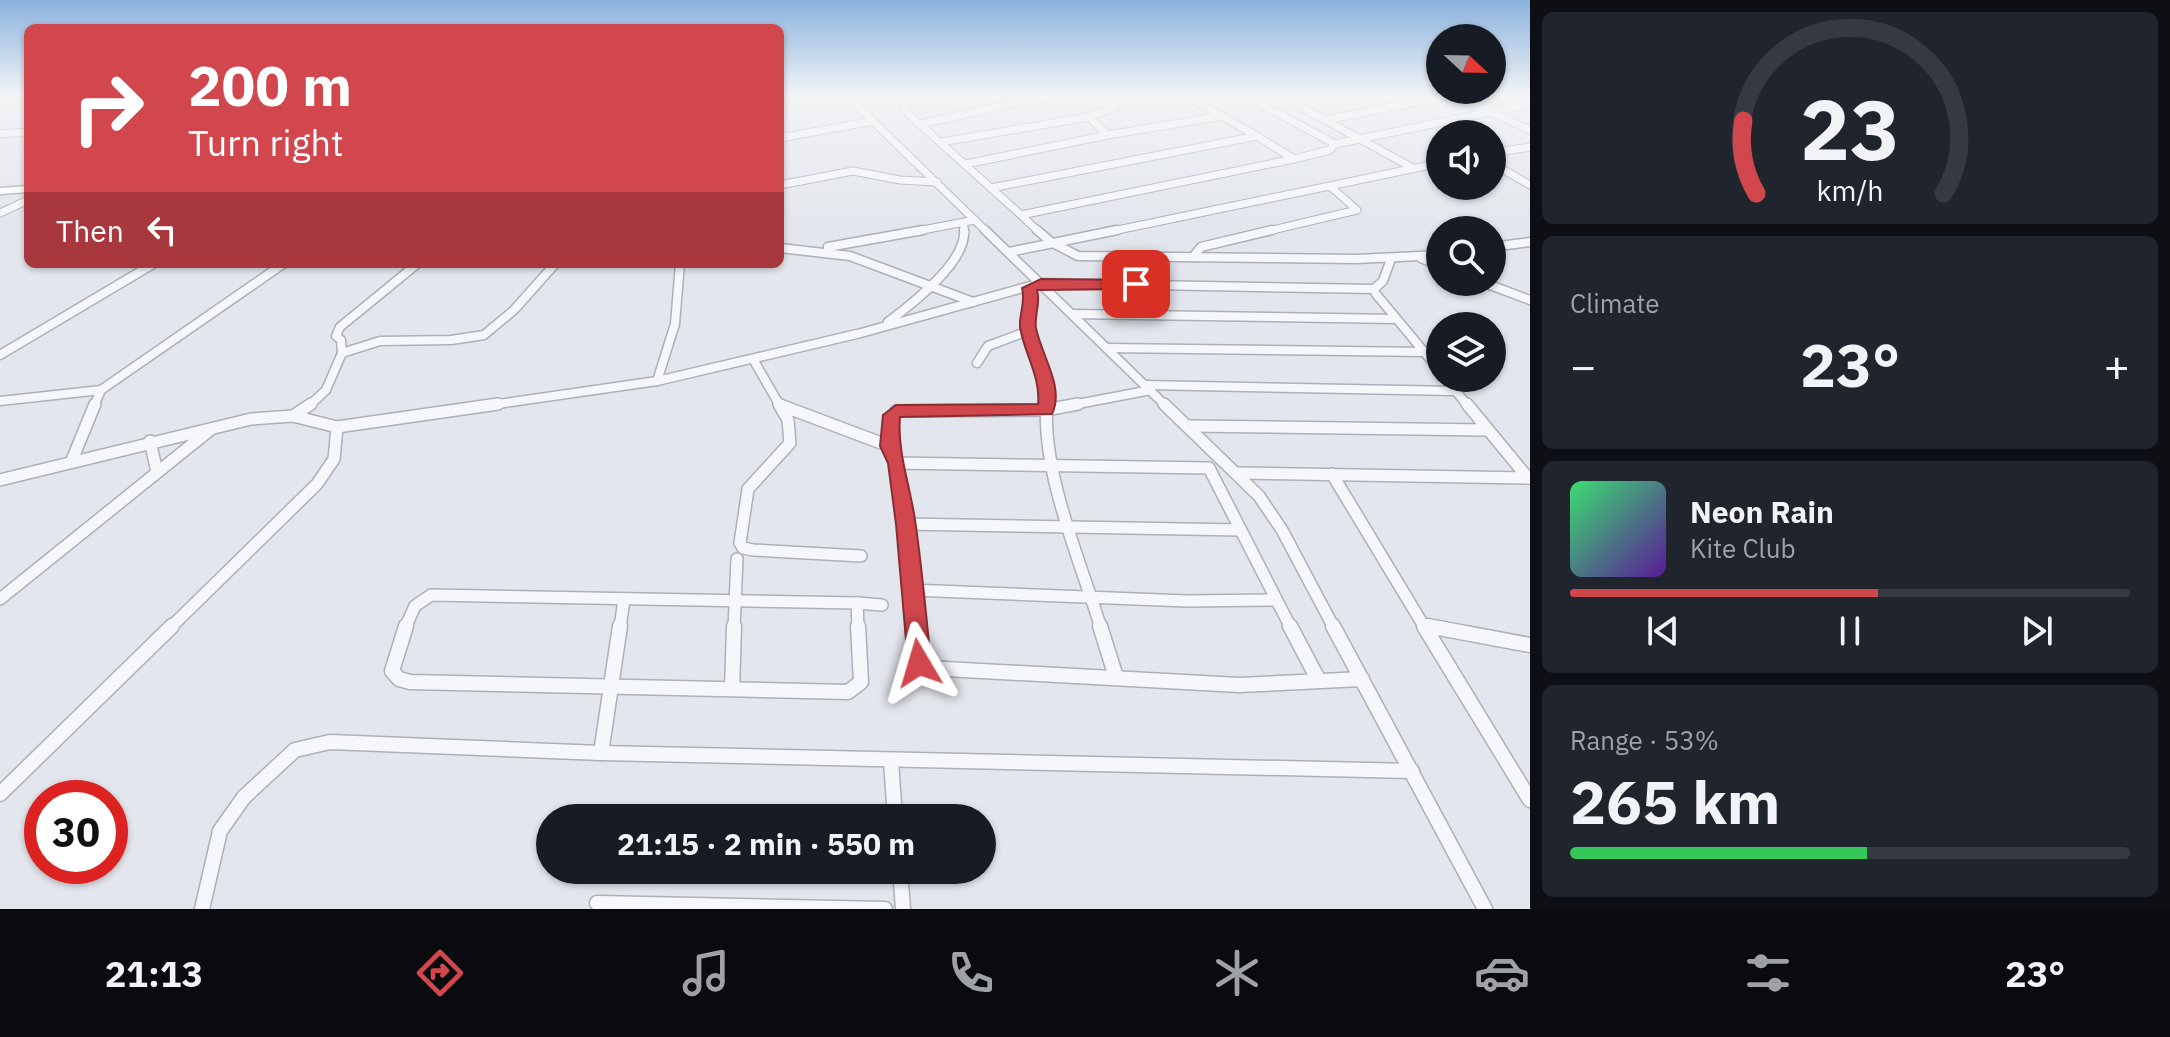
<!DOCTYPE html>
<html lang="en">
<head>
<meta charset="utf-8">
<style>
  body { margin:0; font-family:"IBM Plex Sans",sans-serif; background:#20242c; color:#f1f3f6; height:100vh; display:flex; flex-direction:column; font-size:30px; white-space:nowrap }
  * { box-sizing:border-box; margin:0 }
  p { font-size:26px; color:#9ea1a6 }
  .icon { flex:none; width:44px; height:44px; fill:none; stroke:currentColor; stroke-width:2; stroke-linecap:round; stroke-linejoin:round }
  .map { position:relative; flex:1; overflow:hidden }
  .details { display:flex; flex-direction:column; gap:12px; padding:12px; background:#0d0f14; width:640px }
  .details>* { flex:none }
  .guide { position:absolute; left:24px; top:24px; width:760px; height:244px; border-radius:12px; box-shadow:0 2px 6px #0004; background:#d2474e; color:#fff; overflow:hidden }
  .needle { width:52px; rotate:112deg }
  .controls { position:absolute; left:1426px; top:24px; display:grid; gap:16px }
  .controls a { display:grid; place-items:center; width:80px; height:80px; border-radius:50%; background:#171b24; box-shadow:0 2px 6px #0004; font-size:40px }
  .speed { position:absolute; left:24px; top:780px; display:flex; gap:16px; font-size:40px; font-weight:700; text-align:center }
  .speed>* { display:grid; place-content:center; width:104px; height:104px; border-radius:50%; background:#171b24; box-shadow:0 2px 6px #0004; line-height:1 }
  .speed .limit { border:12px solid #d22; background:#fff; color:#111 }
  .pin { position:absolute; display:grid; place-items:center; width:68px; height:68px; color:#fff; margin:-34px; border-radius:16px; box-shadow:0 4px 12px #0006 }
  .me { position:absolute; width:88px; margin:-44px; rotate:353deg; stroke-linejoin:round; filter:drop-shadow(0 0 6px #0008) }
  .turn { display:flex; align-items:center; gap:28px; height:168px; padding:0 32px; font-size:36px }
  .turn .icon { width:104px; height:104px; stroke-width:2.5 }
  .turn b { display:block; font-size:56px; line-height:68px }
  .then { display:flex; align-items:center; height:76px; padding:0 32px; background:#0003; gap:16px; font-size:30px }
  .big { font-size:60px; font-weight:700; line-height:1.1 }
  .details .tile { flex:1; display:flex; flex-direction:column; justify-content:center; gap:12px; min-width:0; padding:0 28px; border-radius:12px; background:#20242c }
  .details .dial { align-items:center; gap:0 }
  .dial svg { height:208px; overflow:visible; fill:none; stroke:#363941; stroke-width:7; stroke-linecap:round; text-anchor:middle }
  .dial text { fill:#f1f3f6; stroke:none }
  .song { display:flex; align-items:center; gap:24px }
  .cover { width:96px; height:96px; border-radius:12px; background:linear-gradient(135deg,hsl(140 70% 55%),hsl(270 70% 35%)) }
  .played { height:8px; border-radius:4px; background:linear-gradient(90deg,#d2474e 55%,#363941 55%) }
  .keys { display:flex; justify-content:space-around; direction:ltr }
  .heat { display:flex; justify-content:space-between; align-items:center; font-size:44px; direction:ltr }
  .charge { height:12px; border-radius:6px; background:linear-gradient(90deg,#34c759 53%,#363941 0) }
  .trip { position:absolute; left:536px; top:804px; width:460px; height:80px; border-radius:40px; background:#171b24; box-shadow:0 2px 6px #0004; font-weight:700; line-height:80px; text-align:center }
  .dock { display:flex; height:128px; justify-content:space-around; align-items:center; background:#090b0e; color:#9ea1a6 }
  .dock .icon { width:56px; height:56px }
  .dock .on { color:#d2474e }
  .dock b { font-size:36px; color:#f1f3f6 }
  main { display:flex; flex:1; min-height:0 }
  .map>svg:first-child { display:block }
  .lines { fill:none; stroke-linecap:round; stroke-linejoin:round }
  .street-far3-casing { stroke:#acb0ba; stroke-width:9 }
  .street-far2-casing { stroke:#acb0ba; stroke-width:11 }
  .street-far1-casing { stroke:#acb0ba; stroke-width:14 }
  .street-casing { stroke:#acb0ba; stroke-width:17 }
  .secondary-casing { stroke:#acb0ba; stroke-width:3 }
  .street-far3 { stroke:#f6f7fa; stroke-width:7 }
  .street-far2 { stroke:#f6f7fa; stroke-width:8 }
  .street-far1 { stroke:#f6f7fa; stroke-width:11 }
  .street { stroke:#f6f7fa; stroke-width:14 }
  .secondary { fill:#fff; fill-rule:evenodd }
  .route { fill:#d2474e; stroke:#882e33; stroke-width:2 }
</style>
</head>
<body>
<main>
<div class="map">
<svg width="1530" height="909" viewBox="0 0 1530 909">
  <rect width="100%" height="100%" fill="#e3e6ec"/>
  <g class="lines">
    <!-- street-far3 casing -->
    <g class="street-far3-casing">
      <g id="street-far3">
        <path d="M845 94 987 232"/>
        <path d="M915 94 903 101 904 110 1021 215"/>
        <path d="M1251 94 1261 104 1335 144 1530 104"/>
        <path d="M1274 94 1292 102"/>
        <path d="M1336 94 1292 102 1413 168"/>
        <path d="M1451 94 1530 130"/>
        <path d="M1191 99 1257 136"/>
        <path d="M1019 102 1071 94"/>
        <path d="M1089 117 1115 107 1099 94"/>
        <path d="M1325 120 1457 94"/>
        <path d="M921 124 1019 102 1013 94"/>
        <path d="M0 134 28 132"/>
        <path d="M1108 135 1222 116"/>
        <path d="M780 138 873 121"/>
        <path d="M941 142 1089 117 1108 135 966 164"/>
        <path d="M1492 153 1530 147"/>
        <path d="M1492 163 1530 185"/>
        <path d="M780 185 853 171 900 180 937 182"/>
        <path d="M991 188 1257 136 1294 159"/>
        <path d="M0 213 28 200"/>
        <path d="M963 223 965 232"/>
        <path d="M912 232 975 220"/>
        <path d="M1039 232 1021 215 1294 159 1330 150 1335 144"/>
        <path d="M1108 232 1440 163"/>
        <path d="M1264 232 1357 210 1331 187"/>
      </g>
    </g>
    <!-- street-far2 casing -->
    <g class="street-far2-casing">
      <g id="street-far2">
        <path d="M985 230 1166 406"/>
        <path d="M1037 230 1051 242 1078 256 1357 259 1440 255"/>
        <path d="M828 247 923 230"/>
        <path d="M1492 247 1530 242"/>
        <path d="M780 248 850 256 973 302"/>
        <path d="M1009 252 1117 230"/>
        <path d="M1193 257 1201 247 1272 230"/>
        <path d="M1421 258 1440 266"/>
        <path d="M1391 259 1383 281 1374 289 1376 294 1440 371"/>
        <path d="M1482 282 1530 300"/>
        <path d="M1029 288C1033 302 1026 312 1027 326 1030 354 1049 377 1047 406"/>
        <path d="M1073 314 1396 319"/>
        <path d="M888 322C912 304 967 262 964 230"/>
        <path d="M1108 348 1425 352"/>
        <path d="M342 353 341 340 336 336 340 327 417 264"/>
        <path d="M0 355 153 264"/>
        <path d="M753 359 780 406"/>
        <path d="M977 363 988 346 1028 331"/>
        <path d="M1445 378 1468 406"/>
        <path d="M657 381 675 324 680 264"/>
        <path d="M1145 385 1455 391"/>
        <path d="M0 401 101 390 283 264"/>
        <path d="M94 406 101 390"/>
        <path d="M309 406 326 390 342 353 380 341 451 340 484 335 514 310 555 264"/>
        <path d="M484 406 657 381 861 333 1041 283 1374 289"/>
        <path d="M1067 406 1151 390"/>
      </g>
    </g>
    <!-- street-far1 casing -->
    <g class="street-far1-casing">
      <g id="street-far1">
        <path d="M779 404 788 420 790 443 748 489 740 543 743 548 753 550 861 556"/>
        <path d="M1047 404C1041 471 1081 563 1101 628"/>
        <path d="M1164 404 1259 496 1282 530 1334 628"/>
        <path d="M1467 404 1528 478"/>
        <path d="M780 405 889 446"/>
        <path d="M293 416 311 404"/>
        <path d="M1189 426 1486 430"/>
        <path d="M150 441 157 472"/>
        <path d="M72 460 95 404"/>
        <path d="M897 463C887 446 883 428 896 411L1046 410 1078 404"/>
        <path d="M1238 473 1530 478"/>
        <path d="M1332 474 1425 628"/>
        <path d="M0 480 251 419 293 416 337 427 498 404"/>
        <path d="M906 524 1240 530"/>
        <path d="M912 590 1187 601 1275 600"/>
        <path d="M0 599 210 430"/>
        <path d="M857 603 882 605"/>
        <path d="M857 603 858 628"/>
        <path d="M1424 625 1439 628"/>
        <path d="M170 628 317 484 334 459 337 427"/>
        <path d="M405 628 415 606 431 595 857 603"/>
        <path d="M620 628 624 599"/>
        <path d="M734 628 737 559"/>
        <path d="M914 628 897 463 1209 468 1291 628"/>
      </g>
    </g>
    <!-- street casing -->
    <g class="street-casing">
      <g id="street">
        <path d="M406 626 392 671 399 679 410 682 848 692 861 682 858 626"/>
        <path d="M914 626 919 663 927 668 1239 685 1362 679"/>
        <path d="M1100 626 1116 677"/>
        <path d="M1290 626 1319 681"/>
        <path d="M1333 626 1485 909"/>
        <path d="M1424 626 1530 800"/>
        <path d="M1428 626 1530 645"/>
        <path d="M732 689 734 626"/>
        <path d="M601 753 620 626"/>
        <path d="M891 761 895 818"/>
        <path d="M0 794 172 626"/>
        <path d="M900 870 903 909"/>
        <path d="M597 903 885 909"/>
        <path d="M202 909 220 831 244 797 295 750 330 742 601 753 1412 771"/>
      </g>
    </g>
    <!-- secondary casing -->
    <g class="secondary-casing">
      <path id="secondary" d="M28 186V192L0 194V188Z"/>
    </g>
    <!-- street-far3 -->
    <use href="#street-far3" class="street-far3"/>
    <!-- street-far2 -->
    <use href="#street-far2" class="street-far2"/>
    <!-- street-far1 -->
    <use href="#street-far1" class="street-far1"/>
    <!-- street -->
    <use href="#street" class="street"/>
    <!-- secondary -->
    <use href="#secondary" class="secondary"/>
  </g>
  <!-- sky -->
  <linearGradient id="sky" x2="0" y2="1"><stop stop-color="#8ab2dd"/><stop offset="0.43" stop-color="#f2f4f6"/><stop offset="1" stop-color="#f2f4f6" stop-opacity="0"/></linearGradient>
  <rect width="1530" height="221" fill="url(#sky)"/>
  <!-- route -->
  <path class="route" d="M1041 279 1136 280 1144 284 1136 289 1037 290C1041 303 1034 315 1036 328 1041 355 1065 387 1052 414L900 417C897 452 910 485 915 520 922 567 926 615 931 663L927 670 919 673 911 670 908 663 896 524 888 463 880 446 883 415 896 405 1038 404C1041 377 1024 353 1020 327 1019 314 1026 302 1022 288Z"/>
</svg>
<div class="controls">
<a><svg class="needle" viewBox="-14 -14 28 28"><path d="M0-13l5 13h-10z" fill="#e53935"/><path d="M0 13l5-13h-10z" fill="#9ea1a6"/></svg></a>
<a><svg class="icon" aria-label="sound" viewBox="0 0 24 24"><path d="M4 9h4l5-4v14l-5-4H4zM17 9q2 3 0 6"/></svg></a>
<a><svg class="icon" aria-label="search" viewBox="0 0 24 24"><circle cx="10" cy="10" r="6"/><path d="M15 15l6 6"/></svg></a>
<a><svg class="icon" aria-label="layers" viewBox="0 0 24 24"><path d="M12 4l9 5-9 5-9-5zM3 14l9 5 9-5"/></svg></a>
</div>
<div class="speed"><div class="limit">30</div></div>
<div class="pin" style="left:1136px;top:284px;background:#d93025"><svg class="icon" aria-label="arrive" viewBox="0 0 24 24"><path d="M6 21V4h12l-3 4 3 4H6"/></svg></div>
<svg class="me" style="left:919px;top:663px" viewBox="-20 -20 40 40"><path d="M0-17L14 15 0 8-14 15z" fill="#d2474e" stroke="#fff" stroke-width="4"/></svg>
<div class="trip">21:15 · 2 min · 550 m</div>
<div class="guide">
<div class="turn"><svg class="icon" aria-label="right" viewBox="0 0 24 24"><path d="M7 20v-9h11M14 6l5 5-5 5"/></svg><div><b>200 m</b>Turn right</div></div>
<div class="then">Then<svg class="icon" aria-label="left" viewBox="0 0 24 24"><path d="M17 20v-9H6M10 6l-5 5 5 5"/></svg></div>
</div>
</div>
<section class="details">
<div class="tile dial"><svg viewBox="0 0 100 80">
<path d="M14 69A42 42 0 1 1 86 69"/>
<path d="M14 69A42 42 0 0 1 9 41" stroke="#d2474e"/>
<text x="50" y="56" font-size="32" font-weight="700">23</text>
<text x="50" y="72" font-size="11">km/h</text>
</svg></div>
<div class="tile"><p>Climate</p>
<div class="heat"><a>−</a><b class="big">23°</b><a>+</a></div>
</div>
<div class="tile">
<div class="song"><i class="cover"></i><div><b>Neon Rain</b><p>Kite Club</p></div></div>
<div class="played"></div>
<div class="keys"><svg class="icon" aria-label="previous" viewBox="0 0 24 24"><path d="M18 5L8 12l10 7zM5 5v14"/></svg><svg class="icon" aria-label="pause" viewBox="0 0 24 24"><path d="M8 5v14M16 5v14"/></svg><svg class="icon" aria-label="next" viewBox="0 0 24 24"><path d="M6 5l10 7-10 7zM19 5v14"/></svg></div>
</div>
<div class="tile"><p>Range · 53%</p><b class="big">265 km</b><div class="charge"></div></div>
</section>
</main>
<nav class="dock">
<b>21:13</b>
<svg class="icon on" aria-label="directions" viewBox="0 0 24 24"><path d="M12 3l9 9-9 9-9-9zM9 14v-3h6M13 9l2 2-2 2"/></svg>
<svg class="icon" aria-label="music" viewBox="0 0 24 24"><path d="M9 18V5l10-2v13"/><circle cx="6" cy="18" r="3"/><circle cx="16" cy="16" r="3"/></svg>
<svg class="icon" aria-label="phone" viewBox="0 0 24 24"><path d="M5 4h4l2 5-3 2q2 4 5 5l2-3 5 2v4C11 20 4 13 5 4z"/></svg>
<svg class="icon" aria-label="climate" viewBox="0 0 24 24"><path d="M12 3v18M4 7l16 10M4 17L20 7"/></svg>
<svg class="icon" aria-label="car" viewBox="0 0 24 24"><path d="M5 17H2v-5l4-1 3-4h7l3 4 3 1v5h-3M9 17h6M6 11h13"/><circle cx="7" cy="17" r="2"/><circle cx="17" cy="17" r="2"/></svg>
<svg class="icon" aria-label="filters" viewBox="0 0 24 24"><path d="M4 7h16M4 17h16"/><circle cx="9" cy="7" r="2"/><circle cx="15" cy="17" r="2"/></svg>
<b>23°</b>
</nav>
</body>
</html>
